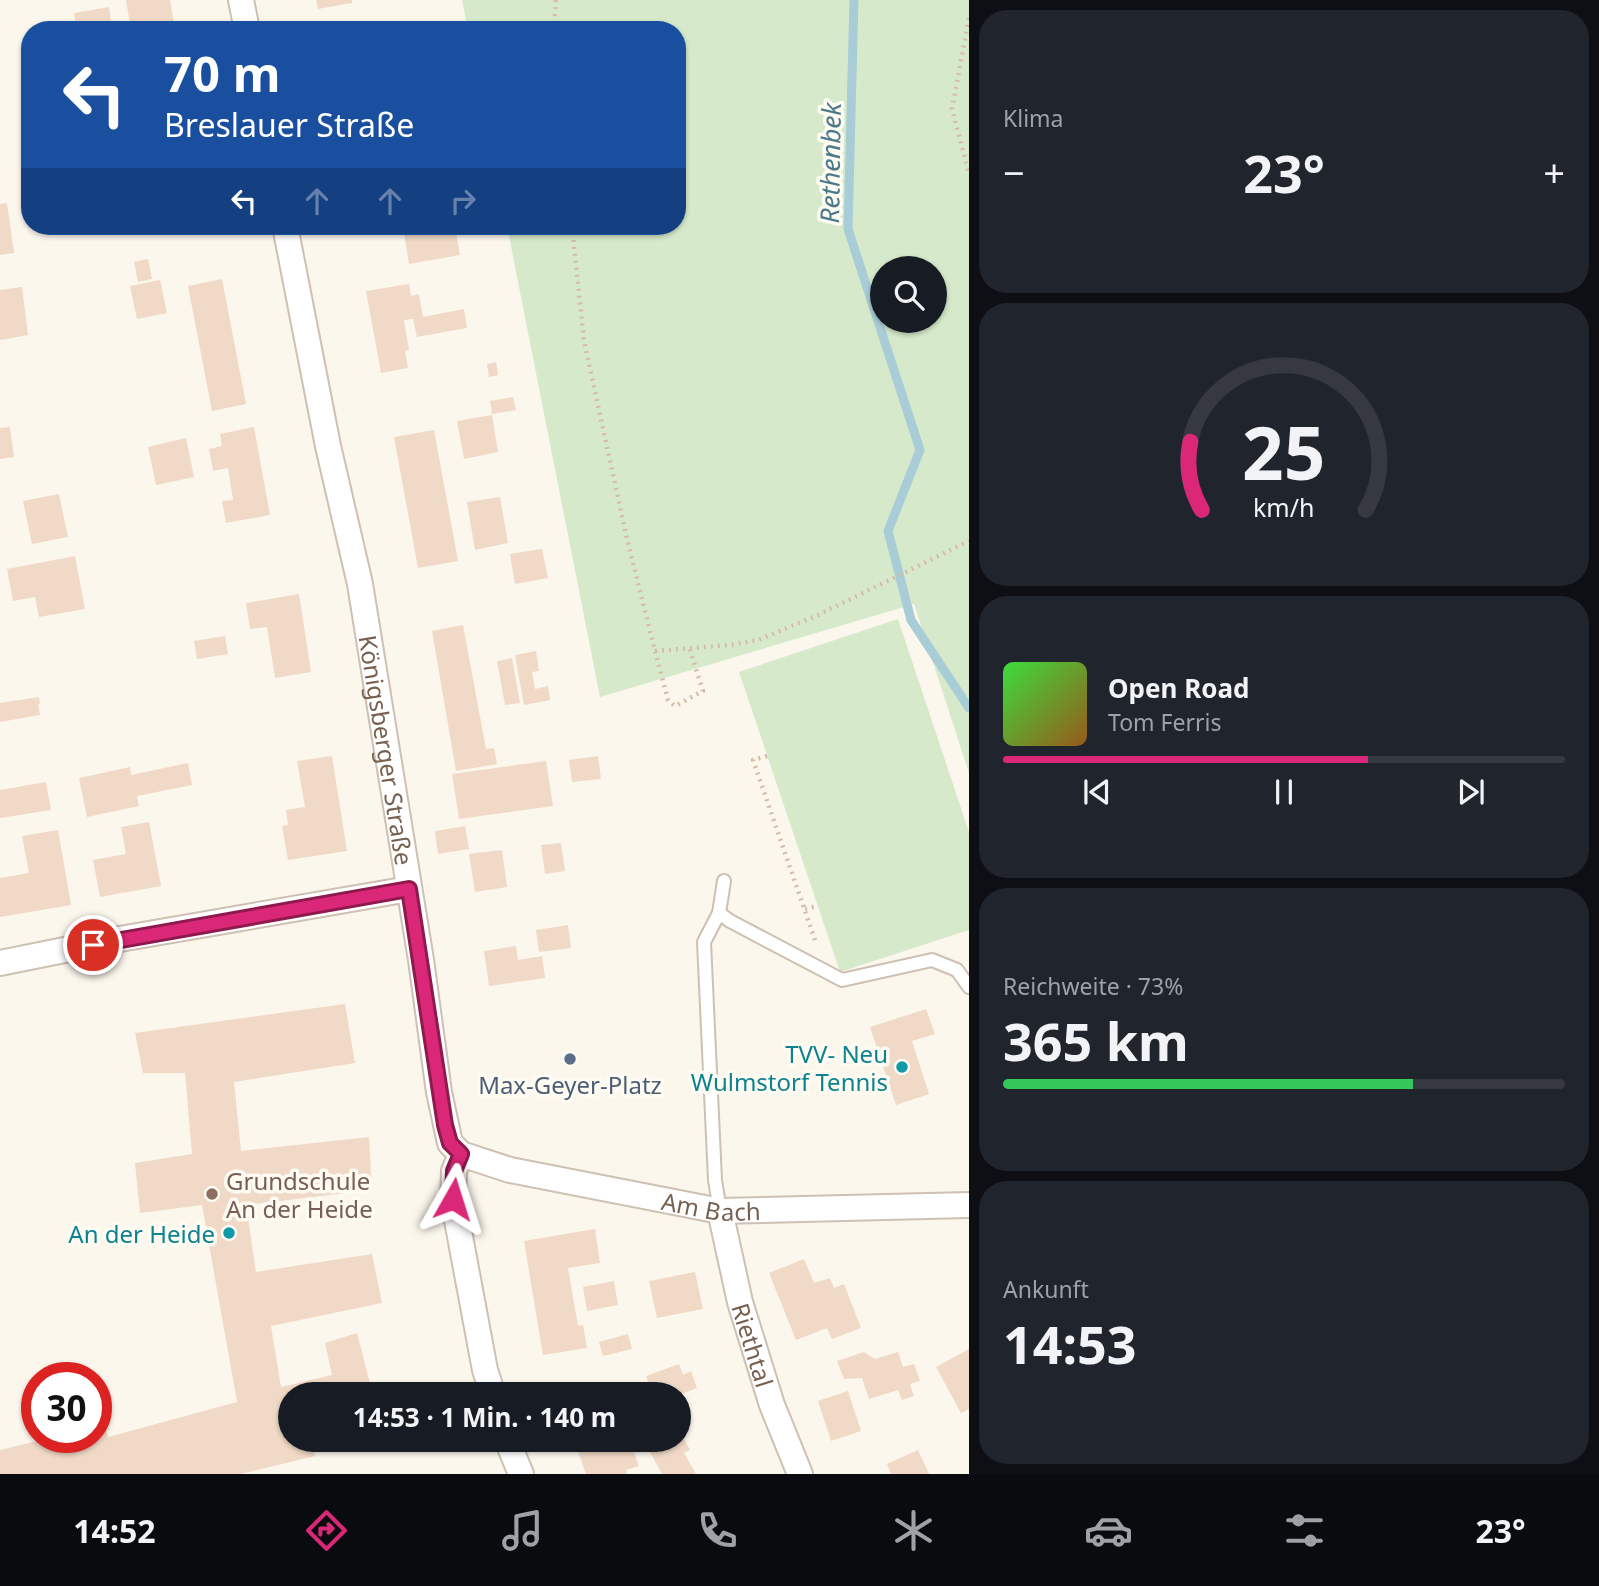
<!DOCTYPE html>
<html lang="de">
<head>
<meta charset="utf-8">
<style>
  body { margin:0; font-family:"Noto Sans",sans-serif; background:#20242c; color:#f1f3f6; height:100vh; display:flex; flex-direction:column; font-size:26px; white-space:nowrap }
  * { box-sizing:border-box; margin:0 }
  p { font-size:23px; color:#9ea1a6 }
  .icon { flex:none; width:38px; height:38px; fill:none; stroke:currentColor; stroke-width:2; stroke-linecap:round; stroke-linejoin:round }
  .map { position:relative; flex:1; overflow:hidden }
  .side { display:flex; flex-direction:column; gap:10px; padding:10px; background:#0d0f14; width:630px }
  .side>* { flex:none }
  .banner { position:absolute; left:21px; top:21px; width:665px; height:214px; border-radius:28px; box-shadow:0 2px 5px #0004; background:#1a4fa0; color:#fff; overflow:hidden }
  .controls { position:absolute; left:870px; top:256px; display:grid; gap:14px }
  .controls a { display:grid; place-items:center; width:77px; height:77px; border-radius:50%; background:#171b24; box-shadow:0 2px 5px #0004; font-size:35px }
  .speed { position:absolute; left:21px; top:1362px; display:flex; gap:14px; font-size:35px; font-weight:700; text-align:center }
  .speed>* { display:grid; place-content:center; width:91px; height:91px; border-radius:50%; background:#171b24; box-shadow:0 2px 5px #0004; line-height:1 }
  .speed .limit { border:10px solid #d22; background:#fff; color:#111 }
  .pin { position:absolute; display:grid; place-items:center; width:60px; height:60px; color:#fff; margin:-30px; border:4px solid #fff; border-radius:50%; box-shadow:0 2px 7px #0007 }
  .me { position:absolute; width:77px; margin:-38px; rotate:6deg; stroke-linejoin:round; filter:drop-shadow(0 0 5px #0008) }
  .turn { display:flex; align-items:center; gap:24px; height:147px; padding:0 28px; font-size:32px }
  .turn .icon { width:91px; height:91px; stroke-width:2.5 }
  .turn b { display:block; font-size:49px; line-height:60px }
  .lanes { display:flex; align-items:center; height:66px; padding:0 28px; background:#0003; justify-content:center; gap:35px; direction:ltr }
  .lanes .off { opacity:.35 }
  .big { font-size:52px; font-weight:700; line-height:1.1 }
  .side .widget { flex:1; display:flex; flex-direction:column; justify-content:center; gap:10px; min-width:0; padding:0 24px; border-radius:28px; background:#20242c }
  .side .dial { align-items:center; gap:0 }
  .dial svg { height:182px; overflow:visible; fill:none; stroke:#363941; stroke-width:7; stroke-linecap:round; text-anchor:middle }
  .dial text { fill:#f1f3f6; stroke:none }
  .song { display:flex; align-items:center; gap:21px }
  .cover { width:84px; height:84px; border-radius:10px; background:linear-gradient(135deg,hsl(120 70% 55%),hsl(30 70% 35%)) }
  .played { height:7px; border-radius:4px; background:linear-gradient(90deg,#db2777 65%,#363941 65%) }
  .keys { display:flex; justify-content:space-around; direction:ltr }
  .heat { display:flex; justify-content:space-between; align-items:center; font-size:38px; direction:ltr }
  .charge { height:10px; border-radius:5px; background:linear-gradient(90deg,#34c759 73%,#363941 0) }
  .trip { position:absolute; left:278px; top:1382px; width:413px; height:70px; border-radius:35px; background:#171b24; box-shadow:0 2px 5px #0004; font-weight:700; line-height:70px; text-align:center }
  .tabs { display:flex; height:112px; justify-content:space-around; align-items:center; background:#090b0e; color:#9ea1a6 }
  .tabs .icon { width:49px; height:49px }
  .tabs .selected { color:#db2777 }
  .tabs b { font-size:32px; color:#f1f3f6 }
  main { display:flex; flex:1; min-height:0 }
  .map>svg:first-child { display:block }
  .green { fill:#d6eacb; fill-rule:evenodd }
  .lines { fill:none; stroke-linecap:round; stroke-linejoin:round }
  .stream { stroke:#a8cdd7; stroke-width:9 }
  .building { fill:#f0d9c6 }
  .lane-casing { stroke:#cec0b2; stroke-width:16 }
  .street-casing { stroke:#cec0b2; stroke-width:28 }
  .path { stroke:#d6bca8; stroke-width:4.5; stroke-dasharray:2 5; stroke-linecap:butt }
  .lane { stroke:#fff; stroke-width:12 }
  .street { stroke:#fff; stroke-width:24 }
  .route-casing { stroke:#8e194d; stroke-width:18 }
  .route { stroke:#db2777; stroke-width:12 }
  .service-dot { fill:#5c6f8a; stroke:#fefbf3; stroke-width:2.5 }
  .culture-dot { fill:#0f9aa8; stroke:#fefbf3; stroke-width:2.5 }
  .education-dot { fill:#8d6e63; stroke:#fefbf3; stroke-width:2.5 }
  .labels { text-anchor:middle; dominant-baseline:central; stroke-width:7; stroke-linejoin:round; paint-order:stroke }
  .street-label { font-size:24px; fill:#776050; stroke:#fefbf3 }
  .culture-label { font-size:24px; fill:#0d838f; stroke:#fefbf3; text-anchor:end }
  .service-label { font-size:24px; fill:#4e5e75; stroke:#fefbf3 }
  .education-label { font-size:24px; fill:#785e54; stroke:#fefbf3; text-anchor:start }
  .water-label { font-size:26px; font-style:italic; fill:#4a7a89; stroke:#fefbf3 }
</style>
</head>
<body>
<main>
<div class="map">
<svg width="969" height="1474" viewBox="0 0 969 1474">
  <rect width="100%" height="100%" fill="#fcf7ed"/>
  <!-- green -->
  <g class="green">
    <path d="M462 0H969V773L914 604 600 697 507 226H677V30H468ZM882 268H934V320H882Z"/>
    <path d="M898 619 969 832V930L840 972 739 672Z"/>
  </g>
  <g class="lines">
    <!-- stream -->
    <path class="stream" d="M854 0 848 229 920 450 888 531 911 620 969 708"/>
  </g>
  <!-- building -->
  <g class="building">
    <path d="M126 0H170L175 30H131Z"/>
    <path d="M316 0H352V3L318 9Z"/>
    <path d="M109 7 112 30H77L74 13Z"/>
    <path d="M7 203 14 253 0 255V204Z"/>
    <path d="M180 226H215V227L181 233Z"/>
    <path d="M447 226H455L460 255 409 264 404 233Z"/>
    <path d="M148 259 152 279 138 282 134 262Z"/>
    <path d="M222 279 246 404 212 411 188 286Z"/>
    <path d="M160 280 167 313 137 319 130 286Z"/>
    <path d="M409 284 411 296 419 294 423 317 464 309 467 328 417 337 413 319 404 320 409 350 405 351 408 368 381 373 366 291Z"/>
    <path d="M22 287 28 335 0 340V290Z"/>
    <path d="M496 362 498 375 489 377 487 364Z"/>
    <path d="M513 397 516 410 492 414 490 401Z"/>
    <path d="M492 415 498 452 464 459 457 421Z"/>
    <path d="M10 427 14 457 0 459V428Z"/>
    <path d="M254 427 270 515 226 523 222 501 233 500 228 468 213 471 209 449 222 446 220 434Z"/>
    <path d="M434 430 458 561 418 568 394 437Z"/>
    <path d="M186 438 194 477 156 485 148 447Z"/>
    <path d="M59 494 68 537 32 544 23 501Z"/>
    <path d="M500 497 508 543 475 550 467 502Z"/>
    <path d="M542 549 548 578 515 584 510 554Z"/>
    <path d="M75 556 85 609 39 617 35 597 13 601 7 569Z"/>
    <path d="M299 594 311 672 275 678 267 627 250 629 246 603Z"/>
    <path d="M463 625 486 749 494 748 497 764 456 771 432 631Z"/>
    <path d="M225 636 228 654 197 659 194 641Z"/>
    <path d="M536 651 539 671 532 672 535 689 548 686 550 700 524 705 515 655Z"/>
    <path d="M512 658 520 703 505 705 497 661Z"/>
    <path d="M39 697 40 704H38L40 715 0 722V703Z"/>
    <path d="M332 756 347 851 288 860 282 826 288 825 286 810 305 807 297 761Z"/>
    <path d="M598 756 601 779 572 782 569 760Z"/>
    <path d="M546 761 553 806 459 819 452 774Z"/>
    <path d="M188 763 192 785 137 796 139 806 87 817 79 778 130 767 131 775Z"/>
    <path d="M46 782 51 810 0 818V790Z"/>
    <path d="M149 822 161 886 100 897 93 860 126 854 121 827Z"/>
    <path d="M465 826 469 849 438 854 435 831Z"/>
    <path d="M58 830 71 905 0 917V878L29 873 22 836Z"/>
    <path d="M561 843 565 871 545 874 541 845Z"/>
    <path d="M502 850 507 887 475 892 469 854Z"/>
    <path d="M568 925 571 948 539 952 536 930Z"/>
    <path d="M516 946 518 960 542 956 545 978 489 986 484 951Z"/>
    <path d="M345 1004 355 1063 234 1082 241 1151 369 1137 372 1190 246 1205 256 1272 372 1254 382 1303 271 1326 281 1387 332 1375 325 1343 357 1333 373 1395H290V1440H311L315 1456 241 1474H0V1450L54 1437H96V1427L105 1425 108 1437 237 1402 202 1205 140 1213 135 1163 192 1154 185 1073H143L135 1033Z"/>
    <path d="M926 1009 935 1034 912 1041 929 1094 896 1105 870 1027Z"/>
    <path d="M595 1229 600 1263 568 1268 578 1326 583 1325 587 1348 543 1355 524 1241Z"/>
    <path d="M804 1259 814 1283 830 1278 834 1288 844 1284 861 1328 832 1339 827 1328 796 1340 769 1273Z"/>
    <path d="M695 1272 703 1309 657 1318 649 1281Z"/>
    <path d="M614 1281 618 1305 587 1311 583 1287Z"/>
    <path d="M628 1334 632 1349 603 1356 599 1342Z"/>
    <path d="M969 1349V1409L961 1413 936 1367Z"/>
    <path d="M864 1352 875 1359 898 1352 903 1367 914 1364 920 1381 910 1384 914 1396 902 1400 898 1390 869 1399 862 1378 844 1379 837 1361Z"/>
    <path d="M679 1364 683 1375 691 1371 697 1388 679 1395H653L646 1376Z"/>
    <path d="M848 1391 861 1431 831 1441 818 1401Z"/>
    <path d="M681 1433 690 1450 684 1453 696 1474H662L649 1450 667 1440H679Z"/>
    <path d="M574 1440H630L639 1466 626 1470 627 1474H586Z"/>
    <path d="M918 1450 929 1474H891L887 1464Z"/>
  </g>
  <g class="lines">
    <!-- lane casing -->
    <g class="lane-casing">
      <g id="lane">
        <path d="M719 913 730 921 842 980 932 960 957 970 969 987"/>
        <path d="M720 1211 715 1180 704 942 719 913 724 881"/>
      </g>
    </g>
    <!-- street casing -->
    <g class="street-casing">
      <g id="street">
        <path d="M241 0 247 30"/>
        <path id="s1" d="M285 226 328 446 360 584 421 960 439 1092 450 1143 461 1154 510 1170 720 1211 969 1205"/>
        <path d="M0 963 114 940 409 889"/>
        <path d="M461 1154 454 1171 453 1199 485 1370 493 1395"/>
        <path id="s2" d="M720 1211 740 1302 772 1405 800 1474"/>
        <path d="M507 1440 521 1474"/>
      </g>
    </g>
    <!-- path -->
    <g class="path">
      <path d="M969 18 952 109 969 173"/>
      <path d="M554 30 556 0"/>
      <path d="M572 226 584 341 627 539 655 651 668 700 675 706 703 691 689 647"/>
      <path d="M655 651 730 645 758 640 818 615 969 541"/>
      <path d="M767 756 753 760 816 943"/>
      <path d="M805 909 817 906"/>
    </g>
    <!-- lane -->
    <use href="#lane" class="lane"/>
    <!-- street -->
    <use href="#street" class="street"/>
  </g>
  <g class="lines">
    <!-- route casing -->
    <g class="route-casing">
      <path id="route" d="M93 945 409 889 445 1125 450 1143 461 1154 454 1171 453 1199"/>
    </g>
    <!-- route -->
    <use href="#route" class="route"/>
  </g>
  <!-- markers -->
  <circle class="service-dot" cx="570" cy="1059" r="7"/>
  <g class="culture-dot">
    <circle cx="902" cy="1067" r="7"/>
    <circle cx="229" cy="1233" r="7"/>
  </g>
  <circle class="education-dot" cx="212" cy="1194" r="7"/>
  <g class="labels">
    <!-- street labels -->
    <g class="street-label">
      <text stroke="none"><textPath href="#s1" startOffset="534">Königsberger Straße</textPath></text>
      <text stroke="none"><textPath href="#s1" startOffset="1204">Am Bach</textPath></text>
      <text stroke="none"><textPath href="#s2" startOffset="138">Riethtal</textPath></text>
    </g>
    <!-- culture labels -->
    <g class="culture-label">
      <text x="888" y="1053">TVV- Neu<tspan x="888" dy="28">Wulmstorf Tennis</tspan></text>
      <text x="215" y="1233">An der Heide</text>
    </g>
    <!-- service labels -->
    <g class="service-label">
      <text x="570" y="1084">Max-Geyer-Platz</text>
    </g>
    <!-- education labels -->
    <g class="education-label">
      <text x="226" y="1180">Grundschule<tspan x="226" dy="28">An der Heide</tspan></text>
    </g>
    <!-- water labels -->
    <g class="water-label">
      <text transform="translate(830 163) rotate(-89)">Rethenbek</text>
    </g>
  </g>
</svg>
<div class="controls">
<a><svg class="icon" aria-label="search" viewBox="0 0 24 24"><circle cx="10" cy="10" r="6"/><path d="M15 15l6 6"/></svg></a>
</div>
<div class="speed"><div class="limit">30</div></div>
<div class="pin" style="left:93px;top:945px;background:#d93025"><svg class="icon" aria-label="arrive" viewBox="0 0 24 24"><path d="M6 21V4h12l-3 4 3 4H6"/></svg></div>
<svg class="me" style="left:453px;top:1199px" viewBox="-20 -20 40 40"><path d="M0-17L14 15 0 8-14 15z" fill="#db2777" stroke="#fff" stroke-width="4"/></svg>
<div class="trip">14:53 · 1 Min. · 140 m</div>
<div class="banner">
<div class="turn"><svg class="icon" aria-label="left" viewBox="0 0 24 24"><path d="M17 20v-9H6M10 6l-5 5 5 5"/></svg><div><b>70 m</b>Breslauer Straße</div></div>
<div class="lanes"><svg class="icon" aria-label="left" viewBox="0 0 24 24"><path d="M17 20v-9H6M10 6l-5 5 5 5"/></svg><svg class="icon off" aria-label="ahead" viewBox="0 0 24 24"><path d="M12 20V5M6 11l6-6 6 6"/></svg><svg class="icon off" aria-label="ahead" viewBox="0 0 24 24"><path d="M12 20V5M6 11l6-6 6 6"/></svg><svg class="icon off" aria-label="right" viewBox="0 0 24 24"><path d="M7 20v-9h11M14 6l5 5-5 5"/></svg></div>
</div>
</div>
<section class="side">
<div class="widget"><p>Klima</p>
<div class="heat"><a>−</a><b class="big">23°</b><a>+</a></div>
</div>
<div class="widget dial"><svg viewBox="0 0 100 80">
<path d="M14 69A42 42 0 1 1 86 69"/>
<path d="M14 69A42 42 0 0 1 9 39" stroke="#db2777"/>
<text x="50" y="56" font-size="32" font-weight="700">25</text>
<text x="50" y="72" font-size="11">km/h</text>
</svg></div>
<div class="widget">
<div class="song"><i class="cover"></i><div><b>Open Road</b><p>Tom Ferris</p></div></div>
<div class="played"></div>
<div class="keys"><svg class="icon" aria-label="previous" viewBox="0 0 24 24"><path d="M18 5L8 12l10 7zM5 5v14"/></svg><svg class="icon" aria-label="pause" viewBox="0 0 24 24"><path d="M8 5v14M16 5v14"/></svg><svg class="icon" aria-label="next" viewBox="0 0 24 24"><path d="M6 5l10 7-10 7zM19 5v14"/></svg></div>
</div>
<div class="widget"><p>Reichweite · 73%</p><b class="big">365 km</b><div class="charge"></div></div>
<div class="widget"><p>Ankunft</p><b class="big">14:53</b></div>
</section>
</main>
<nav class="tabs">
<b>14:52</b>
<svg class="icon selected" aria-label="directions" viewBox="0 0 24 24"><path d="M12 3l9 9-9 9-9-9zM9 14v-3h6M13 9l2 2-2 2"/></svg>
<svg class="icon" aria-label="music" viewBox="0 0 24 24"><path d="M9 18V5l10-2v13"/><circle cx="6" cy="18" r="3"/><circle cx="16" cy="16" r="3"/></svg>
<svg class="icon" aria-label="phone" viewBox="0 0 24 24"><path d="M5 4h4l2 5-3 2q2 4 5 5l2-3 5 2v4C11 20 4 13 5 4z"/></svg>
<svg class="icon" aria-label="climate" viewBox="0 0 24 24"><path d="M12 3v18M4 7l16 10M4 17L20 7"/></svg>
<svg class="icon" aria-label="car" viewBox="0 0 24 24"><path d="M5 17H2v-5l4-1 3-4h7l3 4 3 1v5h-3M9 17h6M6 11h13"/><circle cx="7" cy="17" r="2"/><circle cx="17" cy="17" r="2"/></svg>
<svg class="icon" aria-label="filters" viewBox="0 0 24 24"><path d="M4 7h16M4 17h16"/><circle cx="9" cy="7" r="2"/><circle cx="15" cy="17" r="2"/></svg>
<b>23°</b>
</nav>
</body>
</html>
